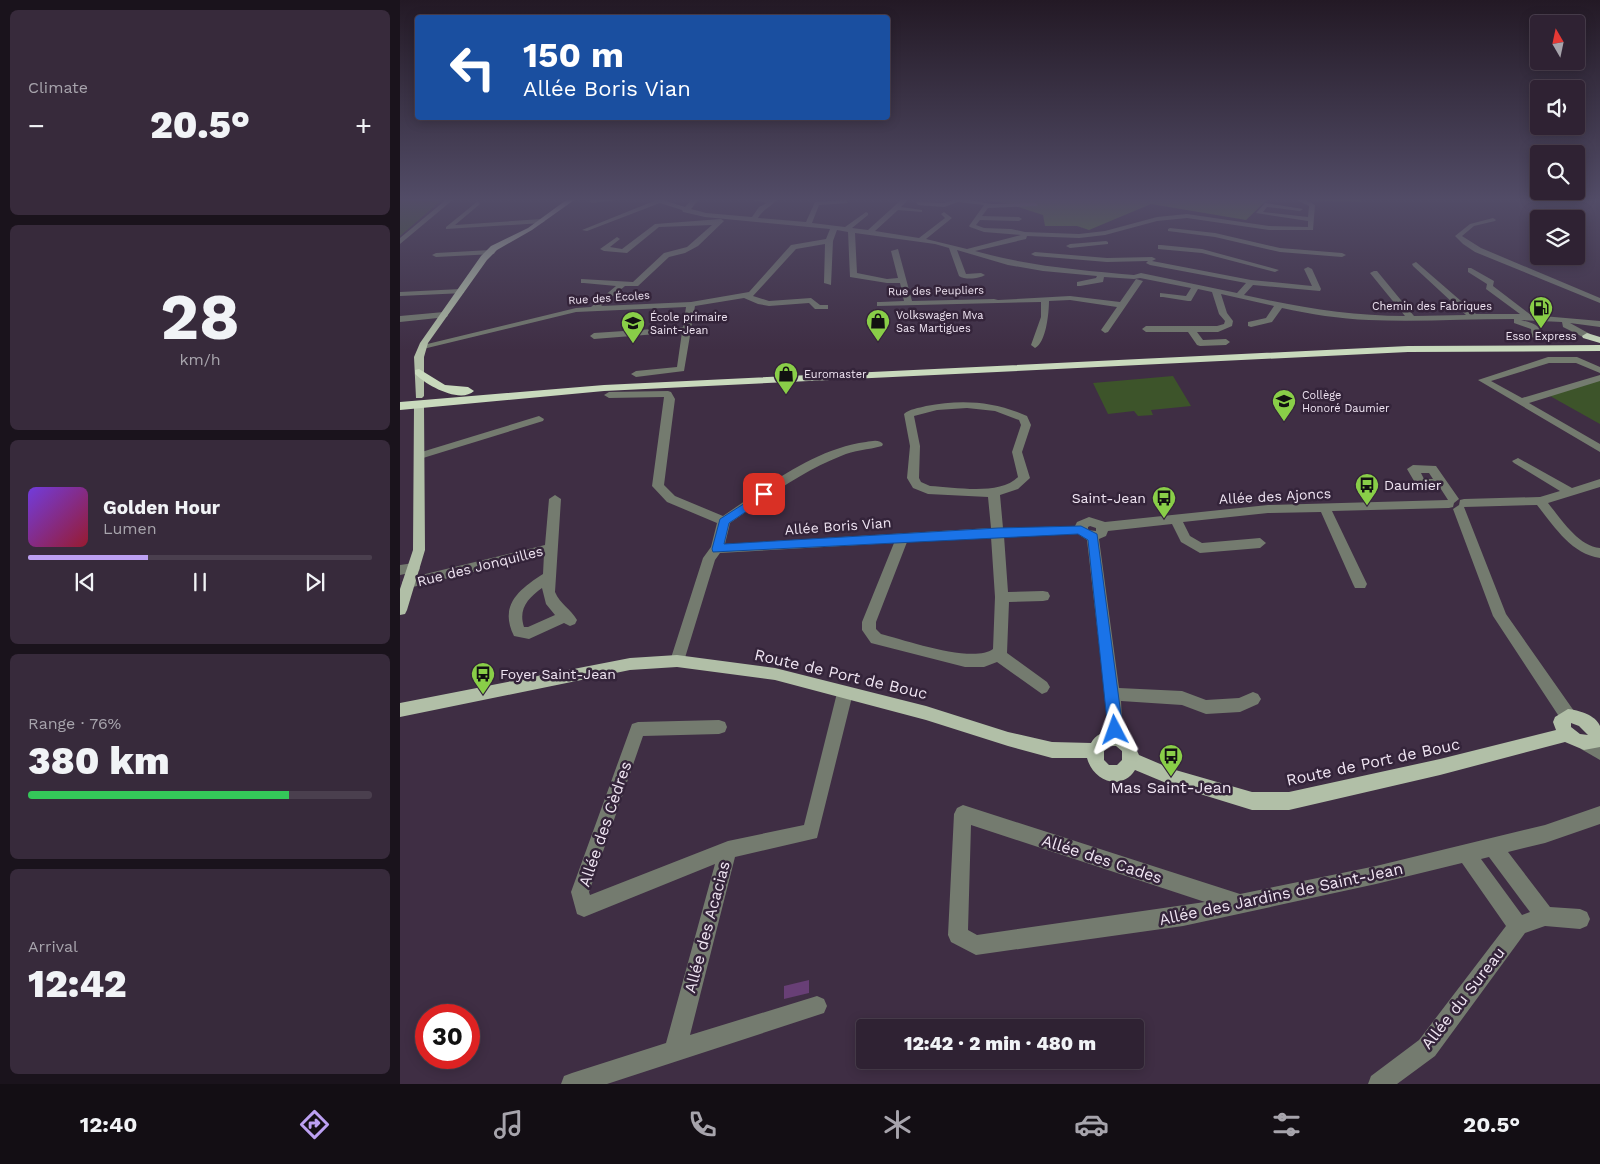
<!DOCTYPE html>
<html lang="en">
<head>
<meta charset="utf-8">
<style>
  body { margin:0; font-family:"Work Sans",sans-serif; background:#372a3b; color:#f1f3f6; height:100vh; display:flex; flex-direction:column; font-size:19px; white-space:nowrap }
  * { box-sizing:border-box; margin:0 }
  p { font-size:16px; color:#a7a4ac }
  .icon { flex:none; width:28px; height:28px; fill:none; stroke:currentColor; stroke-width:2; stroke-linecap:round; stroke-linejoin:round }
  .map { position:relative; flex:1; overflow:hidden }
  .sheet { display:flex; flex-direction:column; gap:10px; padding:10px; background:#1a131c; width:400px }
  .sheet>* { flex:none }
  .hud { position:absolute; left:15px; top:15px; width:475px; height:105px; border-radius:5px; box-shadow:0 2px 12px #0003,0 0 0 1px #4a3f4e; background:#1a4fa0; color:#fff; overflow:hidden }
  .needle { width:32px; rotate:351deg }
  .fabs { position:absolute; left:1130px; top:15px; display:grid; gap:10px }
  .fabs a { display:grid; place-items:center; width:55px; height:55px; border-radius:5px; background:#2f2233; box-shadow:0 2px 12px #0003,0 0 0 1px #4a3f4e; font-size:25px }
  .speed { position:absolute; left:15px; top:1004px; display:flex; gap:10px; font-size:25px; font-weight:700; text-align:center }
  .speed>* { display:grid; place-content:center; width:65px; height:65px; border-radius:50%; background:#2f2233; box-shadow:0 2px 12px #0003,0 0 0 1px #4a3f4e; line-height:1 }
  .speed .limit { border:8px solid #d22; background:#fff; color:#111 }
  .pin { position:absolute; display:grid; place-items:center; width:42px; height:42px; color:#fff; margin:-21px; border-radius:10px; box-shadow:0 2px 8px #0006 }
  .me { position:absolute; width:55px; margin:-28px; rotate:356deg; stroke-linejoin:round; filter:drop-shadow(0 0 4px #0008) }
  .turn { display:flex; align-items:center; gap:18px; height:105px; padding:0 25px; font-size:22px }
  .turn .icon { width:65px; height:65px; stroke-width:2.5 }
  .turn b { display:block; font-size:35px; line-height:42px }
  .big { font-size:38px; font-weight:800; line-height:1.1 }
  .sheet .widget { flex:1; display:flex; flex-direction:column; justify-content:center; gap:8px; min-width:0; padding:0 18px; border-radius:8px; background:#372a3b }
  .sheet .dial { align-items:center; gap:0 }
  .dial b { font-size:65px; line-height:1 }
  .song { display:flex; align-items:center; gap:15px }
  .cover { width:60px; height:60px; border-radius:8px; background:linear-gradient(135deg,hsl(260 70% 55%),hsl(350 70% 35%)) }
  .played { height:5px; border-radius:2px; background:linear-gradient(90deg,#bca0f2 35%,#4a3f4e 35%) }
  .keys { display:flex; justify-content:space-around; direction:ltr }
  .heat { display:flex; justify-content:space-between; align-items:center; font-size:28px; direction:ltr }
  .charge { height:8px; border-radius:4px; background:linear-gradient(90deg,#34c759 76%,#4a3f4e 0) }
  .trip { position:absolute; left:456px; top:1019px; width:288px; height:50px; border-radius:5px; background:#2f2233; box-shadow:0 2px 12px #0003,0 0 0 1px #4a3f4e; font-weight:800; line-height:50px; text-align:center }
  .tabs { display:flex; height:80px; justify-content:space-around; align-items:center; background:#130e14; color:#a7a4ac }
  .tabs .icon { width:35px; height:35px }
  .tabs .selected { color:#bca0f2 }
  .tabs b { font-size:22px; color:#f1f3f6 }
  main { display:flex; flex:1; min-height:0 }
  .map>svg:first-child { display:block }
  .green { fill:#3d542a }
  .forest { fill:#597c3c }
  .water { fill:#683f76 }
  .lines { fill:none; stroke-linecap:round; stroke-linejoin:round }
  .minor { fill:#747b6f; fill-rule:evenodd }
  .major { fill:#b1bfa7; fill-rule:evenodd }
  .highway { fill:#c9dabd; fill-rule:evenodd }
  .route { fill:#1a73e8; stroke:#114b97 }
  .labels { text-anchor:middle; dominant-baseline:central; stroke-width:5; stroke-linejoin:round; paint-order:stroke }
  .far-street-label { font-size:11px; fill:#f0e5f3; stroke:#34243a }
  .far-poi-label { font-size:11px; fill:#f0e5f3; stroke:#34243a; text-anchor:start }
  .poi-label { font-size:14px; fill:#f0e5f3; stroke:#34243a; text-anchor:start }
  .street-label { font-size:14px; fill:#f0e5f3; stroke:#34243a }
  .near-street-label { font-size:16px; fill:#f0e5f3; stroke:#34243a }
  .near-poi-label { font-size:16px; fill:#f0e5f3; stroke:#34243a }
</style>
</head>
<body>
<main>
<section class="sheet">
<div class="widget"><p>Climate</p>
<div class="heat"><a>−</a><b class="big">20.5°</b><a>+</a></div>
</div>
<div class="widget dial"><b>28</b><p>km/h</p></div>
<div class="widget">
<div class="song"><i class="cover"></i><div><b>Golden Hour</b><p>Lumen</p></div></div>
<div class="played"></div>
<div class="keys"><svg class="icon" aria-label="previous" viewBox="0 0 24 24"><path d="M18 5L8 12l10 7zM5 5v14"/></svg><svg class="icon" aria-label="pause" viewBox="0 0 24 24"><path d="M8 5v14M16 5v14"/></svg><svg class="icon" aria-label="next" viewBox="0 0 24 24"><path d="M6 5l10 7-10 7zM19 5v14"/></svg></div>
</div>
<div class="widget"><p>Range · 76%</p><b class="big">380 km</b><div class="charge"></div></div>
<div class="widget"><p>Arrival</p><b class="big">12:42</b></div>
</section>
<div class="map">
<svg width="1200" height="1084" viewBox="0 0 1200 1084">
  <rect width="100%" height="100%" fill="#3f2e44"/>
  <!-- green -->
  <g class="green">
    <path d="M0 198H44L0 236Z"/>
    <path d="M773 376 791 406 751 410 753 415 738 416 734 411 708 414 693 383Z"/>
    <path d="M1200 380V424L1150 396Z"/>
  </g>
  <!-- forest -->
  <path class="forest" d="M576 198H962L961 202 868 199 846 220 751 204 689 230 677 226H645L643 215 609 204Z"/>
  <!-- water -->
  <path class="water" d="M409 980V993L384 999V986Z"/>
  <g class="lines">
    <!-- minor -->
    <g class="minor">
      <path d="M48 198H55L0 244V238Z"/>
      <path d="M201 198H233L192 203 189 201Z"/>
      <path d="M246 198H257L285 207 293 198H300L291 209 306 213 352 217 359 207 367 203 344 198H378C372 207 364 208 358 218L406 222 415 202 446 200 448 203 419 205 412 223 445 227 466 212 468 213V215L452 228 468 230 501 200 498 198H507L508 200 501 207 522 210V212L498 210 475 231 519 238 545 218 541 214 544 212 552 218 526 239 567 249 621 235 584 232 570 227 569 226 584 205 558 202 544 207 518 205 516 202 544 203 559 198 591 204 636 203 638 206 588 208 582 216 619 217 622 219 619 221 580 220 576 225 584 228 611 229 625 232 679 234 705 231 757 217 787 214 869 226 908 227V221L856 213 865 203 903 209 900 211 867 207 863 212 908 217 909 206 893 198H902L915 205 913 230H869L787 218 757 221 705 235 679 238 627 236 626 239 575 251C628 266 680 270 734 275L741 273 837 293 846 283 750 265 746 263 748 261 707 262 635 256 631 254 635 252 707 258 752 257 756 259 752 261 851 280 912 286 904 269 908 267 912 269 921 289 920 291 853 285 844 295C898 307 950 316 1005 316L970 273 974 271H977L1014 316 1066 315 1013 266 1012 264 1016 262 1076 314H1120L1086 289 1087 284 1068 272V268H1071L1094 281 1093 286 1131 315 1200 321V327L1170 323 1190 334V338L1187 339 1163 327 1162 322 1121 320C1131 323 1142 324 1140 337L1136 340 1132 337 1131 329 1114 323V319C1065 319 1017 322 969 320 940 319 910 314 882 308L872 322 851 327 848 326V322L866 318 874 306 821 294 827 313 833 321 832 326 818 332H797L803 340 826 339 830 342 826 345 800 346 797 345 788 332H746L742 329 746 326H817L824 324 825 321 819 314 812 292 798 289 791 301H788L763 297H760V293L786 296 791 288 740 278 734 279 704 277 703 282 680 286H677V282L696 278 697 276 643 271 608 265 557 250 566 274 581 273 585 275C579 279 565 280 559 276L549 248 535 244 455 233 457 273 487 279 498 278 491 251 498 249 512 301 594 299 598 300 670 296 720 302 736 279 743 281 708 332 705 333 701 330 717 307 670 300 649 301C649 313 646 343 635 348L631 345 641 317V302L477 306V302H480L504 301 500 283H487L450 277 448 232 437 230 433 241 431 285 424 283 425 244 396 249 353 296 369 301 411 298 420 305H428V309H415L409 303 369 306 358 304 344 298 295 306 284 371 236 377 231 374 236 371 277 367 282 332 194 339 190 336 194 333 283 327 286 307 176 312 23 349 19 346 176 308 191 307 216 286 184 283H181V279L233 282 264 253 287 247 312 225 259 227 227 253 204 251 200 249 217 237 220 239 210 247 222 249 255 224 321 219 324 221 298 246 285 253 269 257 238 286H225L201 306 291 302 349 292 391 245 426 239 430 229 305 217 283 212 282 210 260 203 187 231 182 230 254 201Z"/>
      <path d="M78 201 80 204 55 225 142 219 145 221 142 223 46 229V227Z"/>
      <path d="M1093 218 1096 220 1095 221 1074 226 1062 236 1081 248 1200 298V303L1075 252 1063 244 1055 236 1070 224Z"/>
      <path d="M770 228 815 233 880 248 942 253 946 255 942 257 880 252 815 237 768 231V229Z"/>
      <path d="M706 241 708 242V244L670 248 666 246 670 244Z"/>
      <path d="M761 245 802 249 879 270 875 272 802 253 758 249V245Z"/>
      <path d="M91 250 95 252 94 254 36 257 32 255 36 253Z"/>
      <path d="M61 289H64V293L0 296V292Z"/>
      <path d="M44 312 48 315 47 317 0 322V316Z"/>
      <path d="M1148 357H1177L1200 367V373L1176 363H1149L1091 381 1122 398 1200 375V381L1129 403 1200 444V452L1078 380Z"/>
      <path d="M268 391 271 392 275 399 264 485 275 496 323 516C366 487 413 449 466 442 472 441 479 439 483 444L482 446C468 450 454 450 441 456 400 472 365 499 330 523L325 544 591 528 588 497 528 494 513 488 507 478 510 446 504 414C509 409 519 408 526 406 561 399 594 401 627 416L631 425 622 452 630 478 618 489 600 495 603 528 675 526 677 522 689 517 705 522 868 505 1048 500 1039 486H1017L1007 469 1013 465 1036 466 1059 499 1054 503 1053 507 1049 508 932 511 967 584 965 588H955L953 584 921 512 868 513 783 522 790 536 802 543 860 538 866 543 860 548 800 553 781 542 772 524 708 531 706 536 699 539 719 688 782 691 806 700 839 698 853 692 858 694 861 699 858 704 840 712 806 714 782 705 721 701 723 739 721 744 715 746 709 744 707 739 706 705 687 540 678 534 604 536 608 592 643 591 648 592 650 596 648 600 643 601 609 602 607 653 647 682 650 687 647 692 642 694 597 662 584 667H565L471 643 462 630V622L494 543 320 553 315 560 284 661 282 665 277 667 272 665 270 661 303 558 311 547 317 523 267 502 252 486 264 397 209 398 204 395 209 392ZM567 408 595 411 619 420 621 425 612 452 618 477C599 496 555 487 530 486L521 482 519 478 520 446 514 416 537 410ZM1021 473H1029L1033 479H1024ZM690 526 696 528V531L688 530V527ZM591 537 595 597 593 649C573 664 505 640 481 634L476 629V622L507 542Z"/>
      <path d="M139 416 144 419 143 421 23 458 19 459 14 456 15 454Z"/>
      <path d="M1118 458 1172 488 1200 479V487L1148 503C1161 519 1178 546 1200 548V558C1171 554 1154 526 1137 505L1064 507 1106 614 1174 711 1176 716 1174 721 1168 723 1162 721 1093 616 1053 509 1059 505 1060 500 1064 499 1140 497 1160 491 1114 463 1112 461Z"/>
      <path d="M155 495 161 499 155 592C160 604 171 609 177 620L175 624 170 626 164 623 129 639 114 636C99 606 118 590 143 574L144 554 9 588 4 587 2 583 4 579 9 578 145 545 149 499ZM142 588 146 604 155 615 128 627H124C118 609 128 598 142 588Z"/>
      <path d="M14 563 19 565 20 568 19 571 0 575V565Z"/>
      <path d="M445 686 450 688 453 693 417 838 335 857 290 1035 417 996 424 999 427 1006 424 1013 207 1084H161L164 1076 172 1073 266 1043 315 864 184 917 177 914 171 892 232 724 238 722 319 720 325 722 327 727 325 732 319 734 243 736 189 892 190 895 328 841 404 825 437 693 440 688Z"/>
      <path d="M1187 736 1200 743V760L1181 749 1179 744 1181 739Z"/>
      <path d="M563 805 840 894 976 866 1145 825 1200 806V824L1145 843 1108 852 1150 907 1180 909 1187 912 1190 919 1187 926 1180 929 1145 926 1125 933 1035 1056 997 1084H968L971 1076 1019 1040 1106 926 1062 863 976 884 783 926 576 955 551 942 548 935 554 814 557 808ZM571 825 805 902 577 935 568 930ZM1089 857 1130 912 1122 915 1081 859Z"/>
    </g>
    <!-- major -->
    <g class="major">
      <path d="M169 198H177L132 230 97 250 87 260 28 343 24 357V396L22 398H16L14 357 20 343 81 256 91 246 128 228Z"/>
      <path d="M19 404 24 407 25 550 7 610 5 614 0 615V589L13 550 14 407Z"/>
      <path d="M277 655 375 668 526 706 608 732 652 742 691 743C700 728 718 728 731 738L739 755 772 769 852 792H889L1040 759 1156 730 1153 722 1155 717 1168 709C1178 710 1196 715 1200 726 1200 731 1200 741 1200 747L1184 750 1165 742 1040 775 889 810H852L771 785 735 770C721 792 693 781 687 758H652L608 746 526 720 375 680 277 667 230 670 0 717V703L230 658ZM1171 723 1179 726 1188 735 1180 734 1171 727ZM710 746H716L722 751V760L717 765H709L704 760V751Z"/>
    </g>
    <!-- highway -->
    <g class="highway">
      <path d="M1187 333 1200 337V343L1183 338 1182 336Z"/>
      <path d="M1200 345V351L1008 352 204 391 0 410V402L204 385 1008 346Z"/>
      <path d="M19 369 45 385 68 387 74 391C60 404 26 385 15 374V370Z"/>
    </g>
  </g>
  <!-- sky -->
  <linearGradient id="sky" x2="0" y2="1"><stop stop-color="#231925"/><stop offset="0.57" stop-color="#524c67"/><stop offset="1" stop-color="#524c67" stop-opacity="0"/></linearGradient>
  <rect width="1200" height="350" fill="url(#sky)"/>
  <!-- route -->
  <path class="route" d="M364 491 368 492V497L329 523 324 544 598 528 681 526 697 534 723 730 721 735 715 737 710 735 708 730 688 540 678 534 313 552 312 549 320 519Z"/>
  <!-- icons -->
  <defs>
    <g id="fuel-pin" transform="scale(1.25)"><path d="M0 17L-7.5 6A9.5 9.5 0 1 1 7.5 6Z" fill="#89ce48" stroke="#34243a"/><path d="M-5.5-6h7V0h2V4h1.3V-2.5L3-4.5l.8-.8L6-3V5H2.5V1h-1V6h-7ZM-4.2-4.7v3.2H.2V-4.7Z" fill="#111"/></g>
    <g id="shop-pin" transform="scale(1.25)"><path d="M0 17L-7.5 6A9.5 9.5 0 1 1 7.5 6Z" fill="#89ce48" stroke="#34243a"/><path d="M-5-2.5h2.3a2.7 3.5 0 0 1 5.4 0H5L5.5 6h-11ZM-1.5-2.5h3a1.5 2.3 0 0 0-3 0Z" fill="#111"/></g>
    <g id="school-pin" transform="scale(1.25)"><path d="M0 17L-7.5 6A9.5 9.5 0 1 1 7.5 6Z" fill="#89ce48" stroke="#34243a"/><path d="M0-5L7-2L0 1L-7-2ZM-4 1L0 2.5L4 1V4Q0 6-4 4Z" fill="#111"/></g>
    <g id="bus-pin" transform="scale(1.25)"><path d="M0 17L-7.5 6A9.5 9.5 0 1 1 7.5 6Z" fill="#89ce48" stroke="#34243a"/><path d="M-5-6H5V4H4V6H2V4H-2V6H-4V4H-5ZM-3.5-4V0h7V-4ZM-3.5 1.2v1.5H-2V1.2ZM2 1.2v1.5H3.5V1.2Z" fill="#111"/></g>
  </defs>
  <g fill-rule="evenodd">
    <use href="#fuel-pin" x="1141" y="308"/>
    <use href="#shop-pin" x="478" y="321"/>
    <use href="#school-pin" x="233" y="323"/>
    <use href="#shop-pin" x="386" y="374"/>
    <use href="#school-pin" x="884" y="401"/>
    <use href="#bus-pin" x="967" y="485"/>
    <use href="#bus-pin" x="764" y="498"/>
    <use href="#bus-pin" x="83" y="674"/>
    <use href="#bus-pin" x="771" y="756"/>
  </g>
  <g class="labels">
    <!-- far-street labels -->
    <g class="far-street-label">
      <text transform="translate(536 291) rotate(-1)">Rue des Peupliers</text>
      <text transform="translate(209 298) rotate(-4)">Rue des Écoles</text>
      <text x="1032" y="306">Chemin des Fabriques</text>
    </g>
    <!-- far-poi labels -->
    <g class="far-poi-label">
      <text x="496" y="315">Volkswagen Mva<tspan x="496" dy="13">Sas Martigues</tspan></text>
      <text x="250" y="317">École primaire<tspan x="250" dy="13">Saint-Jean</tspan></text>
      <text x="1141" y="336" text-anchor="middle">Esso Express</text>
      <text x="404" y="374">Euromaster</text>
      <text x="902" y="395">Collège<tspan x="902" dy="13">Honoré Daumier</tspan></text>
    </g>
    <!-- poi labels -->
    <g class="poi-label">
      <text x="984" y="485">Daumier</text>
      <text x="746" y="498" text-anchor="end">Saint-Jean</text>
      <text x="100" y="674">Foyer Saint-Jean</text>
    </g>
    <!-- street labels -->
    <g class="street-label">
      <text transform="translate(875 496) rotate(-3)">Allée des Ajoncs</text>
      <text transform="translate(438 526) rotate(-4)">Allée Boris Vian</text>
      <text transform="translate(80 566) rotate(-14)">Rue des Jonquilles</text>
    </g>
    <!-- near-street labels -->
    <g class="near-street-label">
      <text transform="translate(441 674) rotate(13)">Route de Port de Bouc</text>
      <text transform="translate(973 762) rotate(-12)">Route de Port de Bouc</text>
      <text transform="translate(205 824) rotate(-71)">Allée des Cèdres</text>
      <text transform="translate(702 859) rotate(18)">Allée des Cades</text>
      <text transform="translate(881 894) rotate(-12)">Allée des Jardins de Saint-Jean</text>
      <text transform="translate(307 927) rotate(-75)">Allée des Acacias</text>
      <text transform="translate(1063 998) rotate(-52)">Allée du Sureau</text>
    </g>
    <!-- near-poi labels -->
    <g class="near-poi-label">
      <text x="771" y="787">Mas Saint-Jean</text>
    </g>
  </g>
</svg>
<div class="fabs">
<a><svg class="needle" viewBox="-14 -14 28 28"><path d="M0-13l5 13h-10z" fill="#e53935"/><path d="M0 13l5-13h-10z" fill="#a7a4ac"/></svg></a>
<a><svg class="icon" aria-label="sound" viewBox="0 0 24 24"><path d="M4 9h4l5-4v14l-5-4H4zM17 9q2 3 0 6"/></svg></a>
<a><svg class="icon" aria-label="search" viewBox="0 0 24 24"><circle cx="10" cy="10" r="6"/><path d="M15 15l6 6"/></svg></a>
<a><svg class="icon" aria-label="layers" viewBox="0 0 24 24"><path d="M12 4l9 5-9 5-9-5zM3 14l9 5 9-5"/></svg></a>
</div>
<div class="speed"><div class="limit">30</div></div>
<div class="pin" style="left:364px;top:494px;background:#d93025"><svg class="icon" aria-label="arrive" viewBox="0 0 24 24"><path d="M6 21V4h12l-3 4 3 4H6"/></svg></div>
<svg class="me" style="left:715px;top:730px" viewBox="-20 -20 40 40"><path d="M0-17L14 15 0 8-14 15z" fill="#1a73e8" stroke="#fff" stroke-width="4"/></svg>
<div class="trip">12:42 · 2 min · 480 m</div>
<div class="hud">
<div class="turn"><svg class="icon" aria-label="left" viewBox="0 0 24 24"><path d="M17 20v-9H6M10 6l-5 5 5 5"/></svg><div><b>150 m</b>Allée Boris Vian</div></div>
</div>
</div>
</main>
<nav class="tabs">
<b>12:40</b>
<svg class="icon selected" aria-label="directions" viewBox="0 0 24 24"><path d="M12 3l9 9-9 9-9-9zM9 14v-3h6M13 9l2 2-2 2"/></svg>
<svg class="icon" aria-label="music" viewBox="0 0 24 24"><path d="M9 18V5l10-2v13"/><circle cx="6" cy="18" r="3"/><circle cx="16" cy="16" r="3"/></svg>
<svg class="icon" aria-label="phone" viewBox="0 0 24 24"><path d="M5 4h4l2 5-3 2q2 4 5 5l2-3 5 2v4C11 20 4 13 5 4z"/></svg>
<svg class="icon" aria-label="climate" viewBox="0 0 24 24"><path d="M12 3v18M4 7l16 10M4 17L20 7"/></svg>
<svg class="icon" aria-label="car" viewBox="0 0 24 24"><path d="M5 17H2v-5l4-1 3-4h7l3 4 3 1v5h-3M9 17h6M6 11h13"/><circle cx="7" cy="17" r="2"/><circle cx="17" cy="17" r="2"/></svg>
<svg class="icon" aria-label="filters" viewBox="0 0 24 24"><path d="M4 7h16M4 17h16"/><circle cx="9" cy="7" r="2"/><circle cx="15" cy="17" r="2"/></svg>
<b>20.5°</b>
</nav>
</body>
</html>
